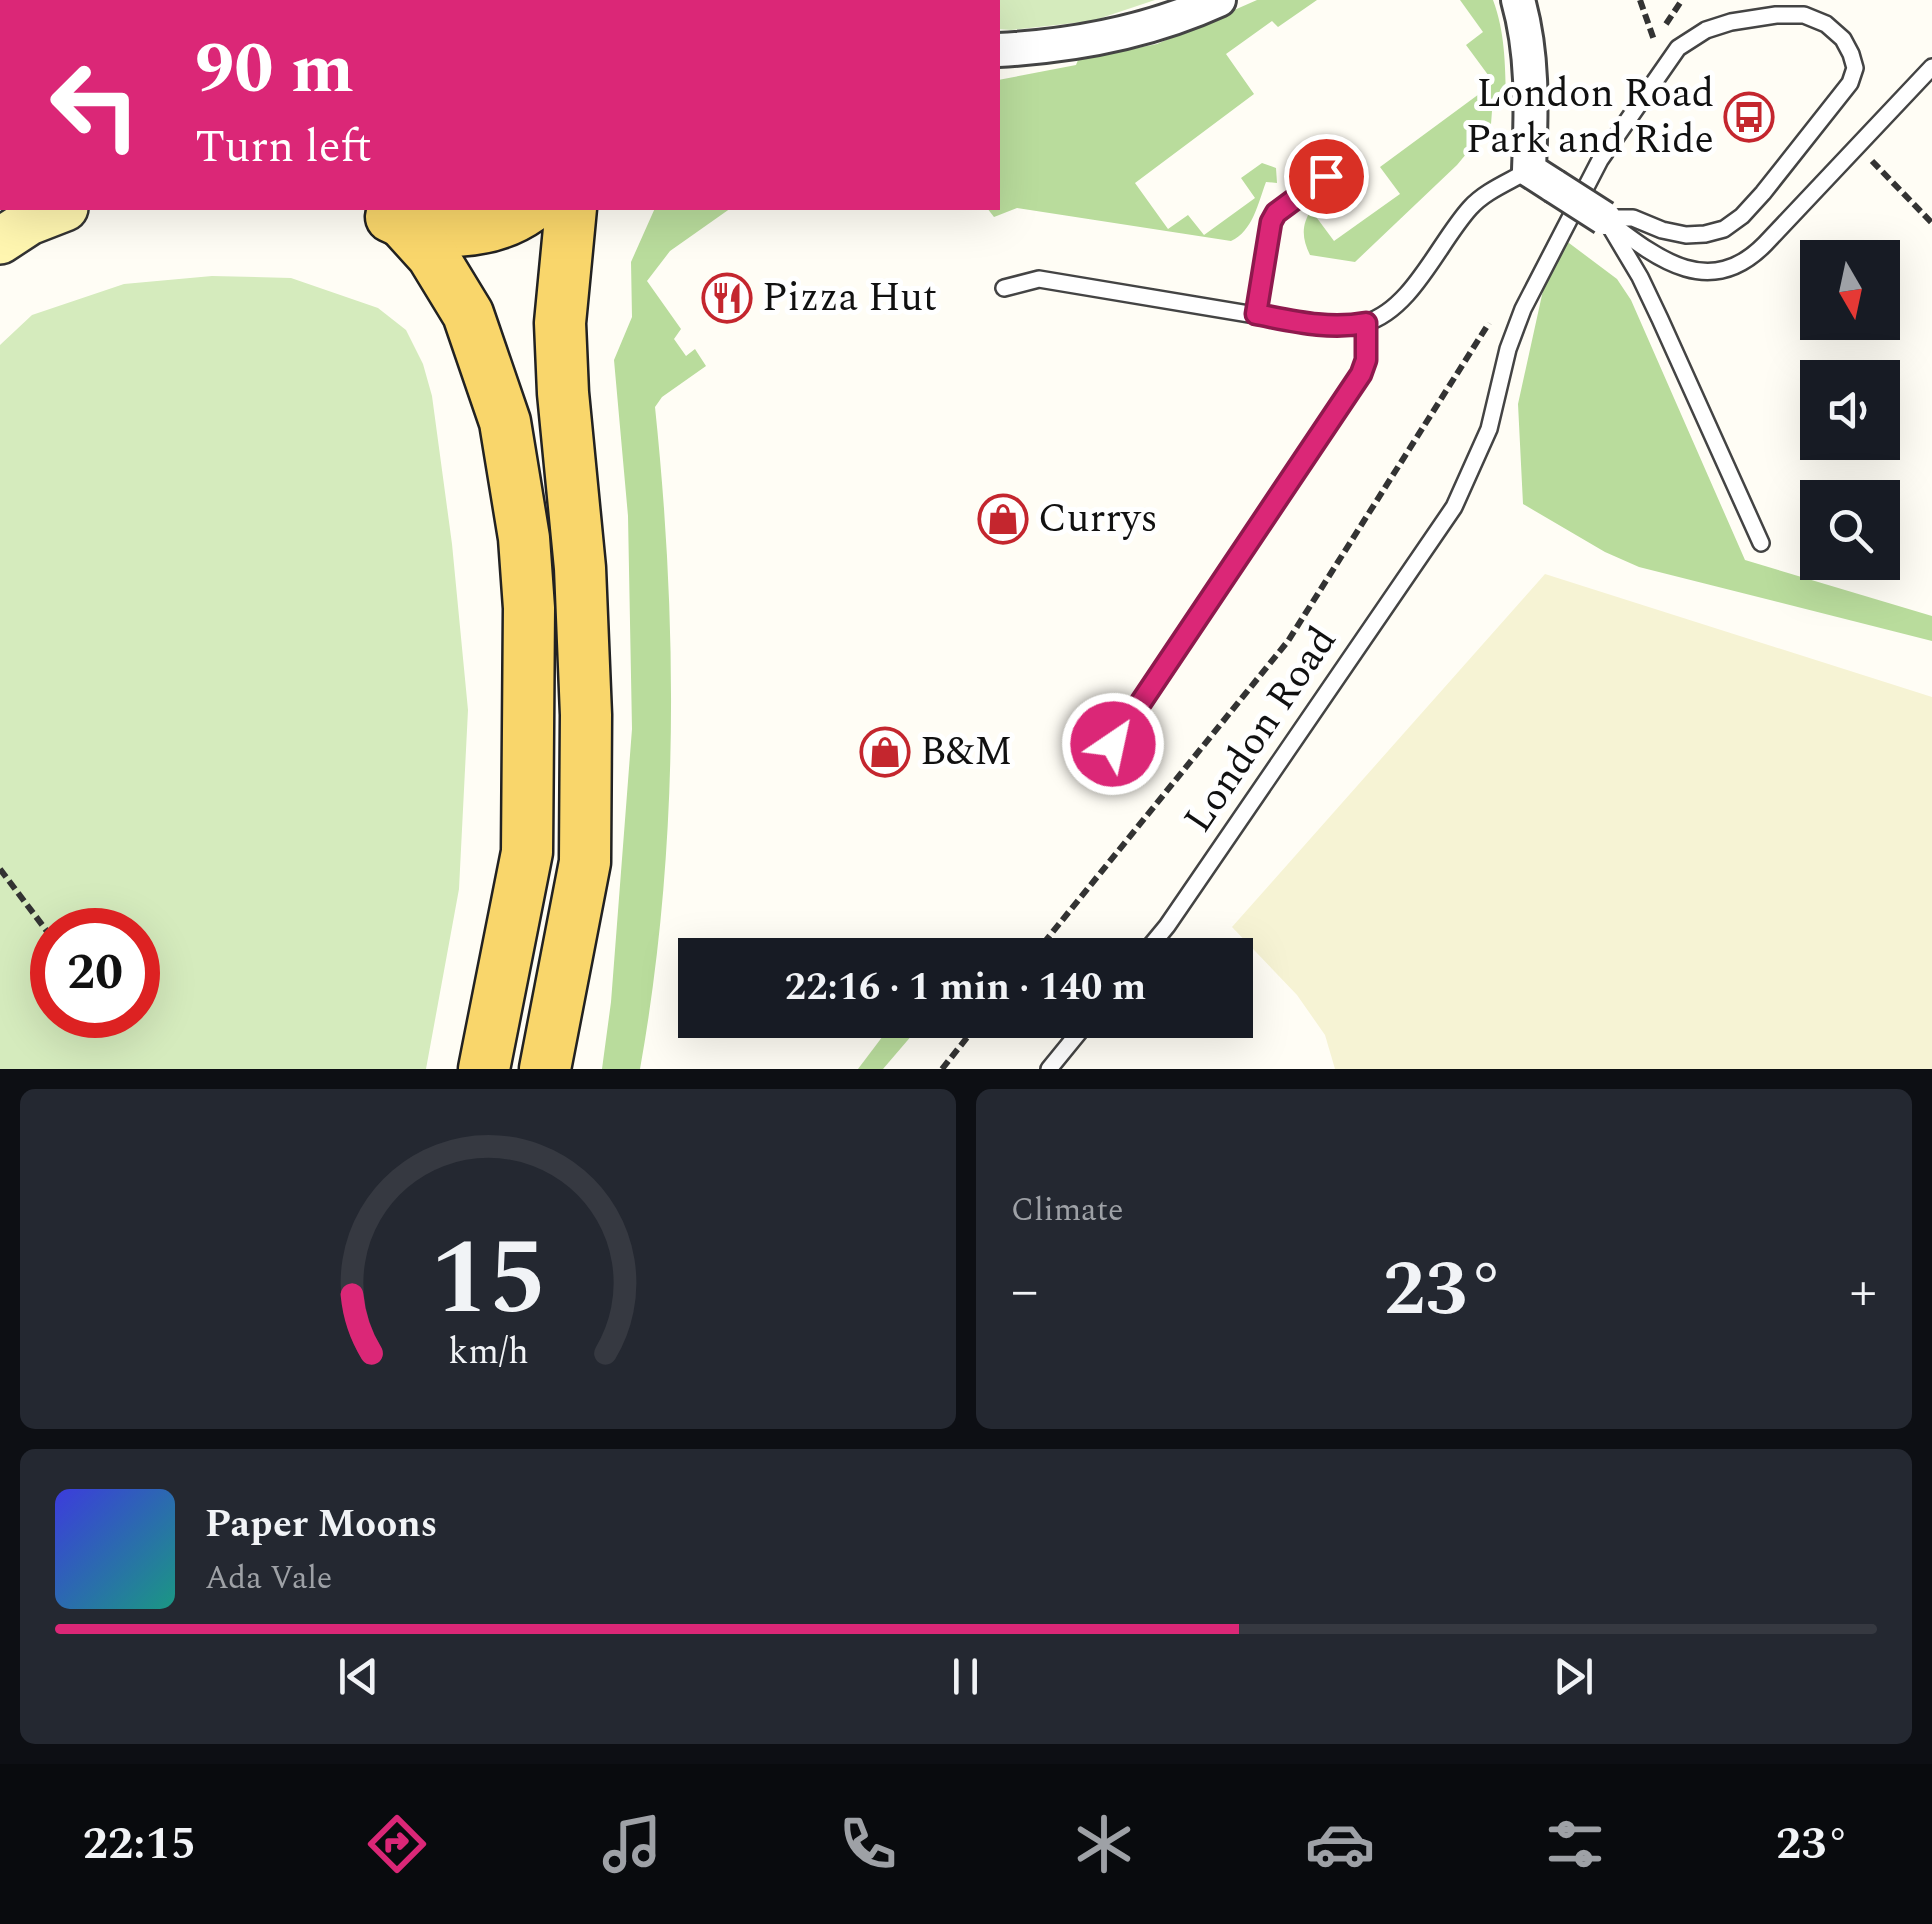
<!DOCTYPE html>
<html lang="en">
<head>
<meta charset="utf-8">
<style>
  body { margin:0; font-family:Spectral,serif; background:#242831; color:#f1f3f6; height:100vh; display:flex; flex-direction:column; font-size:38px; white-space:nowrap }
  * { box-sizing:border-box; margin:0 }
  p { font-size:32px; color:#9ea1a6 }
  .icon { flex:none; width:55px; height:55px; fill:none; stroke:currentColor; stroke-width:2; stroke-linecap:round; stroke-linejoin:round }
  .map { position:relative; height:1069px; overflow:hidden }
  .sheet { display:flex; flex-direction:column; gap:20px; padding:20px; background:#0d0f14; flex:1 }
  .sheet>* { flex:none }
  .banner { position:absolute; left:0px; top:0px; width:1000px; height:210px; box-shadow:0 10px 40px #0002; background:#db2777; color:#fff; overflow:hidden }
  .needle { width:65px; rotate:171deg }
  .buttons { position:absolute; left:1800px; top:240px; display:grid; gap:20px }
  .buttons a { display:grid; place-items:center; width:100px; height:100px; border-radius:0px; background:#171b24; box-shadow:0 10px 40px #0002; font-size:50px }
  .speed { position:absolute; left:30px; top:908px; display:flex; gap:20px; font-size:50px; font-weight:700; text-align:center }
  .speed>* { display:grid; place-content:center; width:130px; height:130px; border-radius:50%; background:#171b24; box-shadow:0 10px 40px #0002; line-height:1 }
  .speed .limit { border:15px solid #d22; background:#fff; color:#111 }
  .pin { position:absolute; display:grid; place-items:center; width:85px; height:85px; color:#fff; margin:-42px; border:5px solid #fff; border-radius:50%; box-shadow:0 2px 10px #0007 }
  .me { position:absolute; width:110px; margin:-55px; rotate:34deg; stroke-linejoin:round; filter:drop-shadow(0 0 8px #0008) }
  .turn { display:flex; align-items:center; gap:35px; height:210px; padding:0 30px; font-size:45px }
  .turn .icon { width:130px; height:130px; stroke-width:2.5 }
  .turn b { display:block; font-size:70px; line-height:85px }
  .big { font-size:75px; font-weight:700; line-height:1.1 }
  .sheet .tile { flex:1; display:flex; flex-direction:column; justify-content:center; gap:15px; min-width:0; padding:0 35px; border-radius:15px; background:#242831 }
  .sheet .dial { align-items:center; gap:0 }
  .dial svg { height:260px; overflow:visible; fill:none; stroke:#363941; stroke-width:7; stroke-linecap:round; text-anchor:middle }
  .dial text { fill:#f1f3f6; stroke:none }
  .song { display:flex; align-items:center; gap:30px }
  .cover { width:120px; height:120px; border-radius:15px; background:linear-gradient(135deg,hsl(240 70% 55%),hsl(170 70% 35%)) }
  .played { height:10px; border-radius:5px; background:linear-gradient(90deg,#db2777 65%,#363941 65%) }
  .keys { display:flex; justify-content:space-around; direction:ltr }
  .heat { display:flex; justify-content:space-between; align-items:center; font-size:55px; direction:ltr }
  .sheet .tiles { flex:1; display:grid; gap:20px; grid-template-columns:1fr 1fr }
  .tile:last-child { grid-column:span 2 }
  .trip { position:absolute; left:678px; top:938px; width:575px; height:100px; border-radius:0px; background:#171b24; box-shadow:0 10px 40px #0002; font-weight:700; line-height:100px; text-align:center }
  .menu { display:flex; height:160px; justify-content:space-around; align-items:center; background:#090b0e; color:#9ea1a6 }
  .menu .icon { width:70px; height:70px }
  .menu .selected { color:#db2777 }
  .menu b { font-size:45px; color:#f1f3f6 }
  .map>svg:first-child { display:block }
  .farmland { fill:#f6f3d4 }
  .green { fill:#d5ebbd; fill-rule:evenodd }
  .forest { fill:#b9dc9c }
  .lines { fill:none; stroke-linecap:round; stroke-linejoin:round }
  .lane-casing { stroke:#444; stroke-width:20 }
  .street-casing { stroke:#444; stroke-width:38 }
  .secondary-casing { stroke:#333; stroke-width:50 }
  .primary-casing { stroke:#222; stroke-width:55 }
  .path { stroke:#333; stroke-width:6; stroke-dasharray:10 5; stroke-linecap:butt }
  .lane { stroke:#fff; stroke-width:15 }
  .street { stroke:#fff; stroke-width:32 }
  .secondary { stroke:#fff6b0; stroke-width:45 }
  .primary { stroke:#f9d66b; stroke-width:50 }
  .street-bridge-casing { stroke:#444; stroke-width:38; stroke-linecap:butt }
  .street-bridge { stroke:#fff; stroke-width:32 }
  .route-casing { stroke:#8e194d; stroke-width:25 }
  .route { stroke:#db2777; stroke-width:18 }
  .labels { text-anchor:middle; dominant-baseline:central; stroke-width:10; stroke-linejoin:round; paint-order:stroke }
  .poi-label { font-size:40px; fill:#111; stroke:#fff; text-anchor:start }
  .street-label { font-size:40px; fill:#111; stroke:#fff }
</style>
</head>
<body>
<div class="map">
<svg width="1932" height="1069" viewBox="0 0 1932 1069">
  <rect width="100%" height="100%" fill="#fffdf5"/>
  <!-- farmland -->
  <path class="farmland" d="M1545 574 1932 697V1069H1335L1325 1035 1297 995 1232 927Z"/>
  <!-- green -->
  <g class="green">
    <path d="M825 0H1155L1092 21 1011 30 998 29V2H833Z"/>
    <path d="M212 276 291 278 378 308 406 330 423 364 432 396 452 544 468 710 459 889 426 1069H0V345L32 315 124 284ZM52 930H138V1015H52Z"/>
  </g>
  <!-- forest -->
  <g class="forest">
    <path d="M1257 0H1317L1278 27 1272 21 1226 54 1254 94 1135 183 1168 229 1188 215 1204 235 1255 198 1241 178 1262 163 1276 168 1277 183 1266 182C1258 203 1253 231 1231 241L1017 208 994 217 987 208H998V80L1076 65 1078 60 1157 44Z"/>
    <path d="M1460 0H1493C1505 32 1505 63 1506 97L1493 98 1491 124 1457 165 1355 262 1310 255C1302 238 1301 226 1311 210L1334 241 1400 194 1380 167 1494 83 1466 45 1483 32Z"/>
    <path d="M655 208H731L670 251 647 281 681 329 674 339 686 356 695 349 706 366 662 397 655 407C678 626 679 851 640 1069H602L611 1002 632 729 628 516 614 360 632 317 631 262Z"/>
    <path d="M1565 240 1617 279 1631 300 1745 560 1932 616V641L1639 567 1605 552 1523 504 1518 404 1549 263Z"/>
    <path d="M895 1020H925L883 1069H858Z"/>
  </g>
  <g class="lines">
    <!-- lane casing -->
    <g class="lane-casing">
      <g id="lane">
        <path d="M1604 218C1654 256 1708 302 1765 244L1932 67"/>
        <path d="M1612 230 1640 277 1660 319 1761 543"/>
        <path d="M1004 288 1039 279 1326 327C1339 327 1352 327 1365 323 1412 310 1439 242 1470 208 1485 191 1509 182 1529 170"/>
        <path d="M1256 314 1271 222 1276 213 1326 176"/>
        <path d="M1113 744 1361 374 1366 361V323"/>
        <path d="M1143 955 1167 926 1454 507 1489 429 1508 349 1523 309 1600 160 1678 48 1706 30 1731 22 1776 15H1804L1826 24 1843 39 1851 54 1855 68 1850 83 1763 193 1742 216 1724 229 1705 234 1686 235 1662 230 1633 218H1604"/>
        <path d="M1049 1069 1089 1020"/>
      </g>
    </g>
    <!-- street casing -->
    <g class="street-casing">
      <g id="street">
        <path d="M712 0 721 2"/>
        <path d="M1518 0C1534 56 1531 113 1529 170L1554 186"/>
        <path d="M998 50C1074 46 1149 32 1219 0"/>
      </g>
    </g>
    <!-- secondary casing -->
    <g class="secondary-casing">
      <path id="secondary" d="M0 241 29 222 65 208"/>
    </g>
    <!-- primary casing -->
    <g class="primary-casing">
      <g id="primary">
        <path d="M564 0 566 2"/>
        <path d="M338 2 340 0"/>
        <path d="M391 217C433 238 491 235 529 208"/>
        <path d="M403 223 432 255 468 314 505 422 524 538 529 608 527 852 484 1069"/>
        <path d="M545 1069 585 862 586 715 580 568 563 393 560 323 571 208"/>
      </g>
    </g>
    <!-- path -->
    <g class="path">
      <path d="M1640 0 1654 40"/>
      <path d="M1666 24 1682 0"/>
      <path d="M1872 161 1932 223"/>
      <path d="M0 869 52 938"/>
      <path d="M1034 955 1288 641 1489 323"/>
      <path d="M942 1069 981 1020"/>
    </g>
    <!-- lane -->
    <use href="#lane" class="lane"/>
    <!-- street -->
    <use href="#street" class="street"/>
    <!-- secondary -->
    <use href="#secondary" class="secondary"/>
    <!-- primary -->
    <use href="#primary" class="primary"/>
    <!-- street-bridge casing -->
    <g class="street-bridge-casing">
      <path id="street-bridge" d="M1554 186 1604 218"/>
    </g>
    <!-- street-bridge -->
    <use href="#street-bridge" class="street-bridge"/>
  </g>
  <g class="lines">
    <!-- route casing -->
    <g class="route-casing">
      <path id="route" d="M1113 744 1361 374 1366 360V323C1328 330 1293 321 1256 314L1271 222 1276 213 1326 176"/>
    </g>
    <!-- route -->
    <use href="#route" class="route"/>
  </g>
  <!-- icons -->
  <defs>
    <g id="bus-ring" transform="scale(2.5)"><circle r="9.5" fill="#fff" stroke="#c4262e" stroke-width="1.5"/><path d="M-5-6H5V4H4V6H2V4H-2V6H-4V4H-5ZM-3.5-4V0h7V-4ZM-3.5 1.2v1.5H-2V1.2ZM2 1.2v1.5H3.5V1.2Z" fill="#c4262e"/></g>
    <g id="restaurant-ring" transform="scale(2.5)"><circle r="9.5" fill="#fff" stroke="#c4262e" stroke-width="1.5"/><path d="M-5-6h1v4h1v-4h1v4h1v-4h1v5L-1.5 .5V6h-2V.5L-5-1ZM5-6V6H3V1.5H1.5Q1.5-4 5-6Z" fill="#c4262e"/></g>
    <g id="shop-ring" transform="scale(2.5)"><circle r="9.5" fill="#fff" stroke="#c4262e" stroke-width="1.5"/><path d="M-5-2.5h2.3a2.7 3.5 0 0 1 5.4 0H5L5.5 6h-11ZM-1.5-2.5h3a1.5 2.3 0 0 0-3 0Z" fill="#c4262e"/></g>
  </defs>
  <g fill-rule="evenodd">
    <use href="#bus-ring" x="1749" y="117"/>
    <use href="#restaurant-ring" x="727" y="298"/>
    <use href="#shop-ring" x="1003" y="519"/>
    <use href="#shop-ring" x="885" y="752"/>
  </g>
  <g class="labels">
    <!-- poi labels -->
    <g class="poi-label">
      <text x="1714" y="94" text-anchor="end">London Road<tspan x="1714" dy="46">Park and Ride</tspan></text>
      <text x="762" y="298">Pizza Hut</text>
      <text x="1038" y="519">Currys</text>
      <text x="920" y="752">B&amp;M</text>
    </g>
    <!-- street labels -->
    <g class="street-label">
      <text transform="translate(1261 730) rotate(-56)">London Road</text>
    </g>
  </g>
</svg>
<div class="buttons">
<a><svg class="needle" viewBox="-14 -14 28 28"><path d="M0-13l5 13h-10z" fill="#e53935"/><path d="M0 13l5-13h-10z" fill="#9ea1a6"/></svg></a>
<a><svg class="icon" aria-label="sound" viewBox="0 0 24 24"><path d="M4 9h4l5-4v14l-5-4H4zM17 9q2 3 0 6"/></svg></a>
<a><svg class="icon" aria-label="search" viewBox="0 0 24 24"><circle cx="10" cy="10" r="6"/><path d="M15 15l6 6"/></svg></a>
</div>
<div class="speed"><div class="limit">20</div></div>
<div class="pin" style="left:1326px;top:176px;background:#d93025"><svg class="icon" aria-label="arrive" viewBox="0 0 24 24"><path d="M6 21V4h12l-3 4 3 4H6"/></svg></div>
<svg class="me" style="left:1113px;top:744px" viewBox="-20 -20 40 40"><circle r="17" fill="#db2777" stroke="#fff" stroke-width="3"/><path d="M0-11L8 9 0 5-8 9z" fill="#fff"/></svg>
<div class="trip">22:16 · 1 min · 140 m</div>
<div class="banner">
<div class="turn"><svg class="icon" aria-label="left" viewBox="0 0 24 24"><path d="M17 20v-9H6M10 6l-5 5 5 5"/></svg><div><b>90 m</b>Turn left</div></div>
</div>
</div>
<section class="sheet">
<div class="tiles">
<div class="tile dial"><svg viewBox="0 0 100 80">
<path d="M14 69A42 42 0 1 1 86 69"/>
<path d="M14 69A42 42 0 0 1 8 51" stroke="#db2777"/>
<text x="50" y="56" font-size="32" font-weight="700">15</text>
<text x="50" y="72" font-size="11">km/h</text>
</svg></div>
<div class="tile"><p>Climate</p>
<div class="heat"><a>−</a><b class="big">23°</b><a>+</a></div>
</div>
<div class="tile">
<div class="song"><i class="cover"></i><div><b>Paper Moons</b><p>Ada Vale</p></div></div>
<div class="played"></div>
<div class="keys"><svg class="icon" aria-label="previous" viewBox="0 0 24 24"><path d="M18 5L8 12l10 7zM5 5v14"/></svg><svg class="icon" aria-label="pause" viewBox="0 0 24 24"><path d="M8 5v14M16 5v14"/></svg><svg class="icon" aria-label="next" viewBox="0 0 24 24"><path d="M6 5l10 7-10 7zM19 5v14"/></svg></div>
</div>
</div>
</section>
<nav class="menu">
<b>22:15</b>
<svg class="icon selected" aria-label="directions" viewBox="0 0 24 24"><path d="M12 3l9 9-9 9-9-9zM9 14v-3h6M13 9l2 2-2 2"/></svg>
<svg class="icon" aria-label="music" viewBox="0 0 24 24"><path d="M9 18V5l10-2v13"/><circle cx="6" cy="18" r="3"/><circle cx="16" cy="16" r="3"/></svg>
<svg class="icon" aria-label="phone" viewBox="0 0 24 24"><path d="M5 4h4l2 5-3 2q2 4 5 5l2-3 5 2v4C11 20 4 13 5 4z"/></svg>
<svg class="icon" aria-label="climate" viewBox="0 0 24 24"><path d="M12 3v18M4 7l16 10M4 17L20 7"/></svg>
<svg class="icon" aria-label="car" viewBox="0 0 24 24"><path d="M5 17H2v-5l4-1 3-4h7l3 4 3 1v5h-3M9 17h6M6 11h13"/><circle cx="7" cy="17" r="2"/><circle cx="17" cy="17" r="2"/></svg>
<svg class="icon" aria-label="filters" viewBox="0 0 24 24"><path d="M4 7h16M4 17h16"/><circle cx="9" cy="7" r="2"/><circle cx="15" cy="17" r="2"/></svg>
<b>23°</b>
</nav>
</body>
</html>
